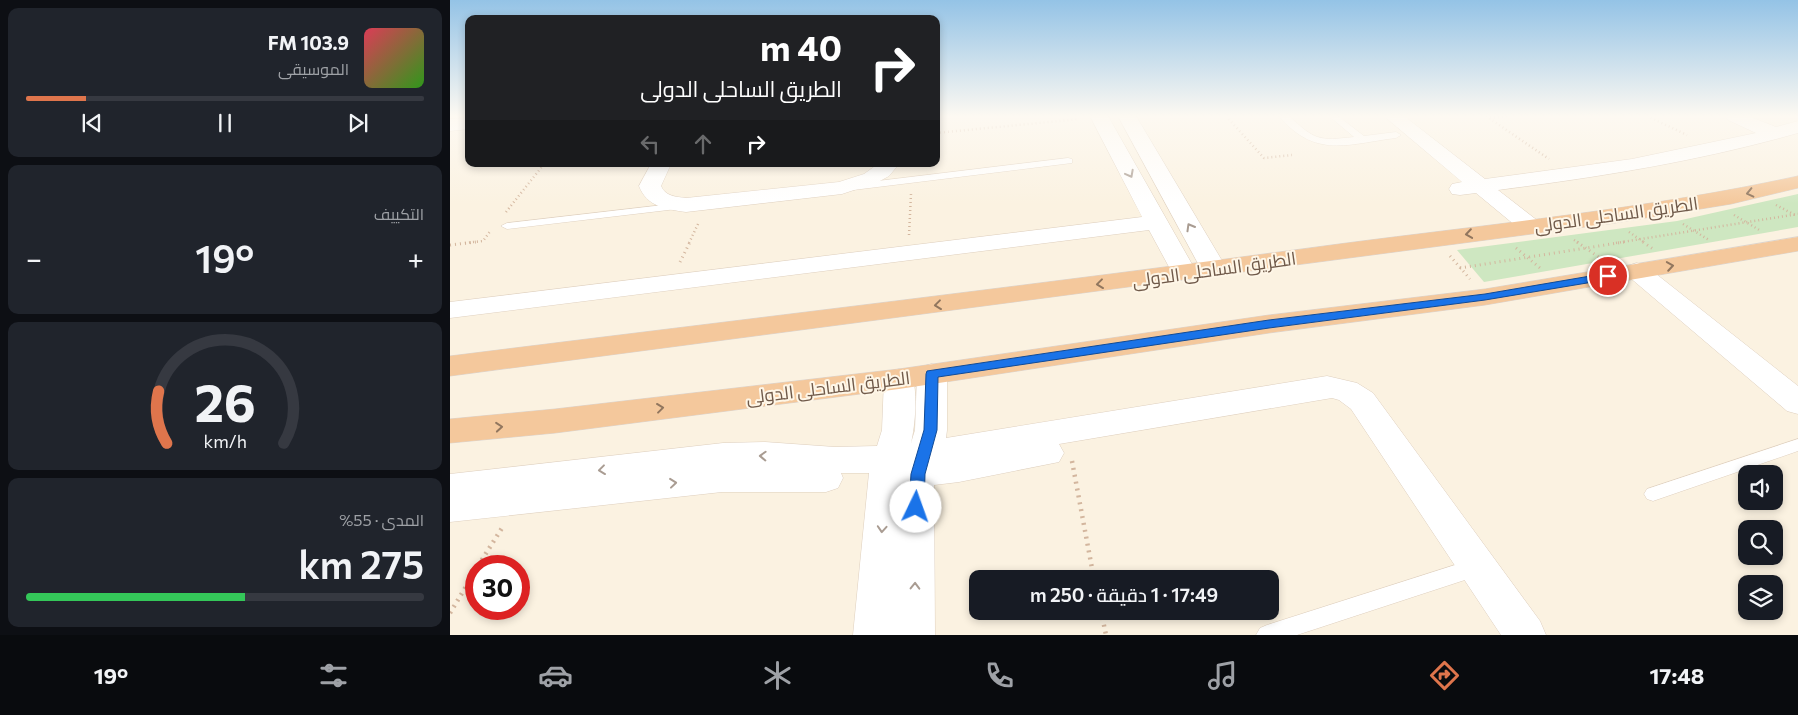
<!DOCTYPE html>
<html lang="ar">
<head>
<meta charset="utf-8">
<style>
  body { margin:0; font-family:Commissioner,Cairo,sans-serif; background:#20242c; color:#f1f3f6; direction:rtl; height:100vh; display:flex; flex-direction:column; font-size:19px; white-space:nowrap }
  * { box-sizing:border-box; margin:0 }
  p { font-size:16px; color:#9ea1a6 }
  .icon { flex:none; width:28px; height:28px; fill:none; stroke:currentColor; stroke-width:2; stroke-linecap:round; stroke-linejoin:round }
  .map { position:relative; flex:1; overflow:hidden; direction:ltr }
  .panel { display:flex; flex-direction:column; gap:8px; padding:8px; background:#0d0f14; width:450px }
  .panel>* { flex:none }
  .banner { position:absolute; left:15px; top:15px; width:475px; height:152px; border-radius:10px; box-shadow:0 2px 8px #0003; direction:rtl; background:#202124; color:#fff; overflow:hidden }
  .tools { position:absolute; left:1288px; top:465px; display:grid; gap:10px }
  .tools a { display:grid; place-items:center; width:45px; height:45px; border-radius:10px; background:#171b24; box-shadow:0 2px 8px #0003; font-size:25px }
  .speed { position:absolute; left:15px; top:555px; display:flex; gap:10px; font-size:25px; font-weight:700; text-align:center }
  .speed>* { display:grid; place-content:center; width:65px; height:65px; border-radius:50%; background:#171b24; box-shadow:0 2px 8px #0003; line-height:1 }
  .speed .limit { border:8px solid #d22; background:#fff; color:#111 }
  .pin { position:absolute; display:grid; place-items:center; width:42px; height:42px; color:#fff; margin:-21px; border:2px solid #fff; border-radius:50%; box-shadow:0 1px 5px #0007 }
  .me { position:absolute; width:55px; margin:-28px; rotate:3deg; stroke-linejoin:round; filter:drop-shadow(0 0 4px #0008) }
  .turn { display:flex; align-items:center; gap:18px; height:105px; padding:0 15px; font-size:22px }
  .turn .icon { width:65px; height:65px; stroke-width:2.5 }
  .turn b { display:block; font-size:35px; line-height:42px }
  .lanes { display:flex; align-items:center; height:48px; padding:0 15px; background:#0003; justify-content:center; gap:25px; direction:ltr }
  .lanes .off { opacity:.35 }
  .big { font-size:38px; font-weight:600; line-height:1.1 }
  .panel .tile { flex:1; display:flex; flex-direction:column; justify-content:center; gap:8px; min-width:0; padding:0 18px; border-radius:10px; background:#20242c }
  .panel .dial { align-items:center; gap:0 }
  .dial svg { height:130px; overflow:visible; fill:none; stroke:#363941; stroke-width:7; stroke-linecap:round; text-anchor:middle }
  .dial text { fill:#f1f3f6; stroke:none }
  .song { display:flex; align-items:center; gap:15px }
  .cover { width:60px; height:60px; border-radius:8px; background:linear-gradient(135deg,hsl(350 70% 55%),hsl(110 70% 35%)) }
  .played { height:5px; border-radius:2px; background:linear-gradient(90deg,#df754c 15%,#363941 15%) }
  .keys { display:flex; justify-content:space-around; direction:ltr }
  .heat { display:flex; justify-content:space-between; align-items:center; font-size:28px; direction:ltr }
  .charge { height:8px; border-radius:4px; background:linear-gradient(90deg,#34c759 55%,#363941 0) }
  .trip { position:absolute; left:519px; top:570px; width:310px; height:50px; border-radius:10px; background:#171b24; box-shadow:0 2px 8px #0003; font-weight:600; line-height:50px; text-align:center; direction:rtl }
  .menu { display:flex; height:80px; justify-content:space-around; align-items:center; background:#090b0e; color:#9ea1a6 }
  .menu .icon { width:35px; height:35px }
  .menu .selected { color:#df754c }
  .menu b { font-size:22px; color:#f1f3f6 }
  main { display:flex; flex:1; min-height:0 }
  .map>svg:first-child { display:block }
  .green { fill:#cee7c1 }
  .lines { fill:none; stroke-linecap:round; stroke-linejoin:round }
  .service-casing { stroke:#decfbe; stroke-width:1 }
  .minor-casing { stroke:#decfbe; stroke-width:1 }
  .trunk-casing { stroke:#dad4d0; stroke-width:1 }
  .path-far2 { stroke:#d3b69e; stroke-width:2.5; stroke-dasharray:1 3; stroke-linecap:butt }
  .path-far1 { stroke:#d3b69e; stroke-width:3; stroke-dasharray:1 4; stroke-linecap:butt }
  .path { stroke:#d3b69e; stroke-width:4.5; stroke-dasharray:2 5; stroke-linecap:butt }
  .service { fill:#fff; fill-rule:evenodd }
  .minor { fill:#fff; fill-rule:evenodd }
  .trunk { fill:#f4c89c; fill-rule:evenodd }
  .oneway { stroke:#a99c92 }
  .oneway2 { stroke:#91765e }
  .route { fill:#1a73e8; stroke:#114b97 }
  .labels { text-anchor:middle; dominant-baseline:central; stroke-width:4; stroke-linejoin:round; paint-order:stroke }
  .street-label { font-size:18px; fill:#705a4a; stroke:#fef6e7 }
</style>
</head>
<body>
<main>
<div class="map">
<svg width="1348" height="635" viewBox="0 0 1348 635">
  <rect width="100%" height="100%" fill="#fbf2e1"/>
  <!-- green -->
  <path class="green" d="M1348 194V227L1034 282 1007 250 1227 221Z"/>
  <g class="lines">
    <!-- service casing -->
    <g class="service-casing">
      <g id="service">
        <path d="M829 116H839C865 140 868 141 904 137L879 116H888L914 136 946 132 951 135 946 138C898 144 865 159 829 116Z"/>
        <path d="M618 158 622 159V163L403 190 398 187 403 184Z"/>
        <path d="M231 203 237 206 235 208 57 229 51 226 57 223Z"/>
        <path d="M1348 439V451L1203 501 1197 499 1194 494 1197 489Z"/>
        <path d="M1027 558 1034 561 1037 567 1034 573 1027 576 847 635H806L810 628 817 625Z"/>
      </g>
    </g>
    <!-- minor casing -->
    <g class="minor-casing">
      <g id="minor">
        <path d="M640 116H658L747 273 743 278 734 281 725 278 699 230 0 318V302L692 217Z"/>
        <path d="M668 116H686L777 269 773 274 764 277 755 274 751 269Z"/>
        <path d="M934 116H954L1035 179 1182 159 1306 133 1278 120 1275 116H1298L1326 127 1348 121V133C1250 161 1150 177 1048 190L1088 221 1092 226 1088 231 1080 233 1072 231 1026 193 1010 195 1002 194 999 189 1002 184 1012 182Z"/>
        <path d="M19 118V129L0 131V119Z"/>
        <path d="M201 164H221L211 186C215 196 226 197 236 198L389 182 414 174 428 164H449L439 176 428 182 392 194 236 212C216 209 197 207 189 186Z"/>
        <path d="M1187 263 1196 266 1348 386V414L1337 411 1178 276 1174 271 1178 266Z"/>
        <path d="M482 364 493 367 497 374V430L496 438 877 376 907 383 923 393 1090 621 1096 635H1051L901 409 889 400 882 398 609 444 614 453 609 462 509 482 484 485 485 635H403L419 473H391L393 478 388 488 376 492H272L0 522V474L273 443 315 442 385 447 427 446 432 430 434 379 438 372 449 369 460 372C469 387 465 426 461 443L465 430 467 374 471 367Z"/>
      </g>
    </g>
    <!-- trunk casing -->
    <g class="trunk-casing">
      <g id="trunk">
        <path d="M1348 176V188L1281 204 1158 224 0 376V356C296 319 593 284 889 244 1042 224 1197 209 1348 176Z"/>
        <path d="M1348 237V251L1035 305 819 333 449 389 105 433 0 443V419L105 409 449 369 819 315 1035 289Z"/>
      </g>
    </g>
    <!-- path-far2 -->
    <g class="path-far2">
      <path d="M776 116 814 158 842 155"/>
      <path d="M1036 116 1099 159"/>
      <path d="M1197 116 1237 135"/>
      <path d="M1040 118 1059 116"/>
      <path d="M486 133 629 119"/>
      <path d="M1326 205 1345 215"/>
      <path d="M56 212 94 164"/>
      <path d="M1284 215 1311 231"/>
      <path d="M1233 224 1259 240"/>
      <path d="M1179 232 1195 243"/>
      <path d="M459 235 461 194"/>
      <path d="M1124 240 1129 243"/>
      <path d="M15 243 33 241 41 230"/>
      <path d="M239 243 249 222"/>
      <path d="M1166 243 1348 214"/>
    </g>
    <!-- path-far1 -->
    <g class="path-far1">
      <path d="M1127 242 1150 258"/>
      <path d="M1193 242 1203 249"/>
      <path d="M0 245 26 242"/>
      <path d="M1066 248 1090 268"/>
      <path d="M1000 256 1020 279"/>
      <path d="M230 262 240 242"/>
      <path d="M1010 268 1174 242"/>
    </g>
    <!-- path -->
    <g class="path">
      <path d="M622 461 644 579"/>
      <path d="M28 566 52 528"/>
      <path d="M651 611 656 635"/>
      <path d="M0 613 26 570"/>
    </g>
    <!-- service -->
    <use href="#service" class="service"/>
    <!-- minor -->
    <use href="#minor" class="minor"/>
    <!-- trunk -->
    <use href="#trunk" class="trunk"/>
  </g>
  <!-- one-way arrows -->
  <defs><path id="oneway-chevron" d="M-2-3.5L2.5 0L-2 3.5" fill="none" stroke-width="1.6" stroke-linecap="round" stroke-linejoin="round" transform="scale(1.25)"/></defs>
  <g class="oneway">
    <use href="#oneway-chevron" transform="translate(680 174) rotate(62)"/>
    <use href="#oneway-chevron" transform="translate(740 227) rotate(-120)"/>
    <use href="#oneway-chevron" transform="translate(313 456) rotate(-178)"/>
    <use href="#oneway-chevron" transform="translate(152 470) rotate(173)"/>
    <use href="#oneway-chevron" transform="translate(223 483) rotate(-6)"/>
    <use href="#oneway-chevron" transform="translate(432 529) rotate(94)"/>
    <use href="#oneway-chevron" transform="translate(465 586) rotate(-89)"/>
  </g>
  <g class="oneway2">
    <use href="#oneway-chevron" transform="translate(1300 193) rotate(167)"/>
    <use href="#oneway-chevron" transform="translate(1019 234) rotate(172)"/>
    <use href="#oneway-chevron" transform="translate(1220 266) rotate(-9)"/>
    <use href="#oneway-chevron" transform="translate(650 284) rotate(173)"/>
    <use href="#oneway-chevron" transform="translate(488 305) rotate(173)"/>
    <use href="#oneway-chevron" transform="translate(210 408) rotate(-7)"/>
    <use href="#oneway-chevron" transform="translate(49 427) rotate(-5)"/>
  </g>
  <!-- sky -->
  <linearGradient id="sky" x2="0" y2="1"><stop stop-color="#94c3e6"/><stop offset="0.57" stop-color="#fdf9f2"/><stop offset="1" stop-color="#fdf9f2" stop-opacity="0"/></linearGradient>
  <rect width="1348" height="204" fill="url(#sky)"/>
  <!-- route -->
  <path class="route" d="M1158 273 1161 274 1163 276 1161 279 1035 300 819 328 488 377 487 430 475 474 474 507 471 511 466 513 461 511 459 507 461 474 474 430 476 374 477 371 819 320 1035 294Z"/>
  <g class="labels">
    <!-- street labels -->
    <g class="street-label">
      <text transform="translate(1166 214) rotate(-8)">الطريق الساحلى الدولى</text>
      <text transform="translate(764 269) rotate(-8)">الطريق الساحلى الدولى</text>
      <text transform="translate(378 387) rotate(-7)">الطريق الساحلى الدولى</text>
    </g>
  </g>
</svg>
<div class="tools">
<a><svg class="icon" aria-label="sound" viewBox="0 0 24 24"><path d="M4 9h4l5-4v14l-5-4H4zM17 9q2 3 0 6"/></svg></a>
<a><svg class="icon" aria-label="search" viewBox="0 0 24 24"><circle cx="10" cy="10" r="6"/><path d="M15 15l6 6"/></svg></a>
<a><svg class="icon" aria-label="layers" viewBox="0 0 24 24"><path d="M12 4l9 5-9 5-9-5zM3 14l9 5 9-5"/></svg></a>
</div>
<div class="speed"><div class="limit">30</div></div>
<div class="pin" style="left:1158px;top:276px;background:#d93025"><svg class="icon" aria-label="arrive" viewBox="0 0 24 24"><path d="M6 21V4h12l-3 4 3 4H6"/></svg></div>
<svg class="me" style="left:466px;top:507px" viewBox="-20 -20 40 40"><circle r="19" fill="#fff"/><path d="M0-13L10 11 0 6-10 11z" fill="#1a73e8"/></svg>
<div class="trip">17:49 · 1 دقيقة · 250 m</div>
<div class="banner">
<div class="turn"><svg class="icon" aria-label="right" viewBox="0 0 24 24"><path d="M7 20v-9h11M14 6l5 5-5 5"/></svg><div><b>40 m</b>الطريق الساحلى الدولى</div></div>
<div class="lanes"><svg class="icon off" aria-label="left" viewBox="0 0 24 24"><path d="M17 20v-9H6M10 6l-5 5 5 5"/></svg><svg class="icon off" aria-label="ahead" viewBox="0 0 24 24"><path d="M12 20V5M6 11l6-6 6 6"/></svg><svg class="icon" aria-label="right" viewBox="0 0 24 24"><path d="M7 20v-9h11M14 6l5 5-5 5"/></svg></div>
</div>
</div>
<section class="panel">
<div class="tile">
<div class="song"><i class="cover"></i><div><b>103.9 FM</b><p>الموسيقى</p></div></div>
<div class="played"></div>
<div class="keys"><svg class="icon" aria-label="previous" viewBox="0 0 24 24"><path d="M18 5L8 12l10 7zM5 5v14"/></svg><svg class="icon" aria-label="pause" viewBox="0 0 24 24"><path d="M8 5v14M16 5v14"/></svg><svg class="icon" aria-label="next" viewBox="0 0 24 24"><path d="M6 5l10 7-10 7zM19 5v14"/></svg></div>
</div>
<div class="tile"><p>التكييف</p>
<div class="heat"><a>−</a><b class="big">19°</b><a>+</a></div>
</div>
<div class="tile dial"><svg viewBox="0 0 100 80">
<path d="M14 69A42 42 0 1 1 86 69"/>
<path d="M14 69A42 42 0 0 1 9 37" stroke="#df754c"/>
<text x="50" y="56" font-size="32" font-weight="700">26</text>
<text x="50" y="72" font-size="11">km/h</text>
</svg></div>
<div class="tile"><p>المدى · 55%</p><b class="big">275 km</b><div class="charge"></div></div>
</section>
</main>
<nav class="menu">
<b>17:48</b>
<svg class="icon selected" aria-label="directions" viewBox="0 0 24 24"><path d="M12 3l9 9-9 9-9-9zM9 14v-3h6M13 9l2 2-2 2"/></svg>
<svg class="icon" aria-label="music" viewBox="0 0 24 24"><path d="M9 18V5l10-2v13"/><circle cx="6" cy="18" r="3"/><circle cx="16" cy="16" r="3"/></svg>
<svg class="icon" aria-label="phone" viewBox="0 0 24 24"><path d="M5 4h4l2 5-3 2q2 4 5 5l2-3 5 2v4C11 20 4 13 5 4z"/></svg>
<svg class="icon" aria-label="climate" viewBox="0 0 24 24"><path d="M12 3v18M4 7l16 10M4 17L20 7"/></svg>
<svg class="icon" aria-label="car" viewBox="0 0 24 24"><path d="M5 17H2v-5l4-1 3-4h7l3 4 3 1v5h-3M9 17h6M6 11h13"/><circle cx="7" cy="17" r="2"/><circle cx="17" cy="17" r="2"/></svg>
<svg class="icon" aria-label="filters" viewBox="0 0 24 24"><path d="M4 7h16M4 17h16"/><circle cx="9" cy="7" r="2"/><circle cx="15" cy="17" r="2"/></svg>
<b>19°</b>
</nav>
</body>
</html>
